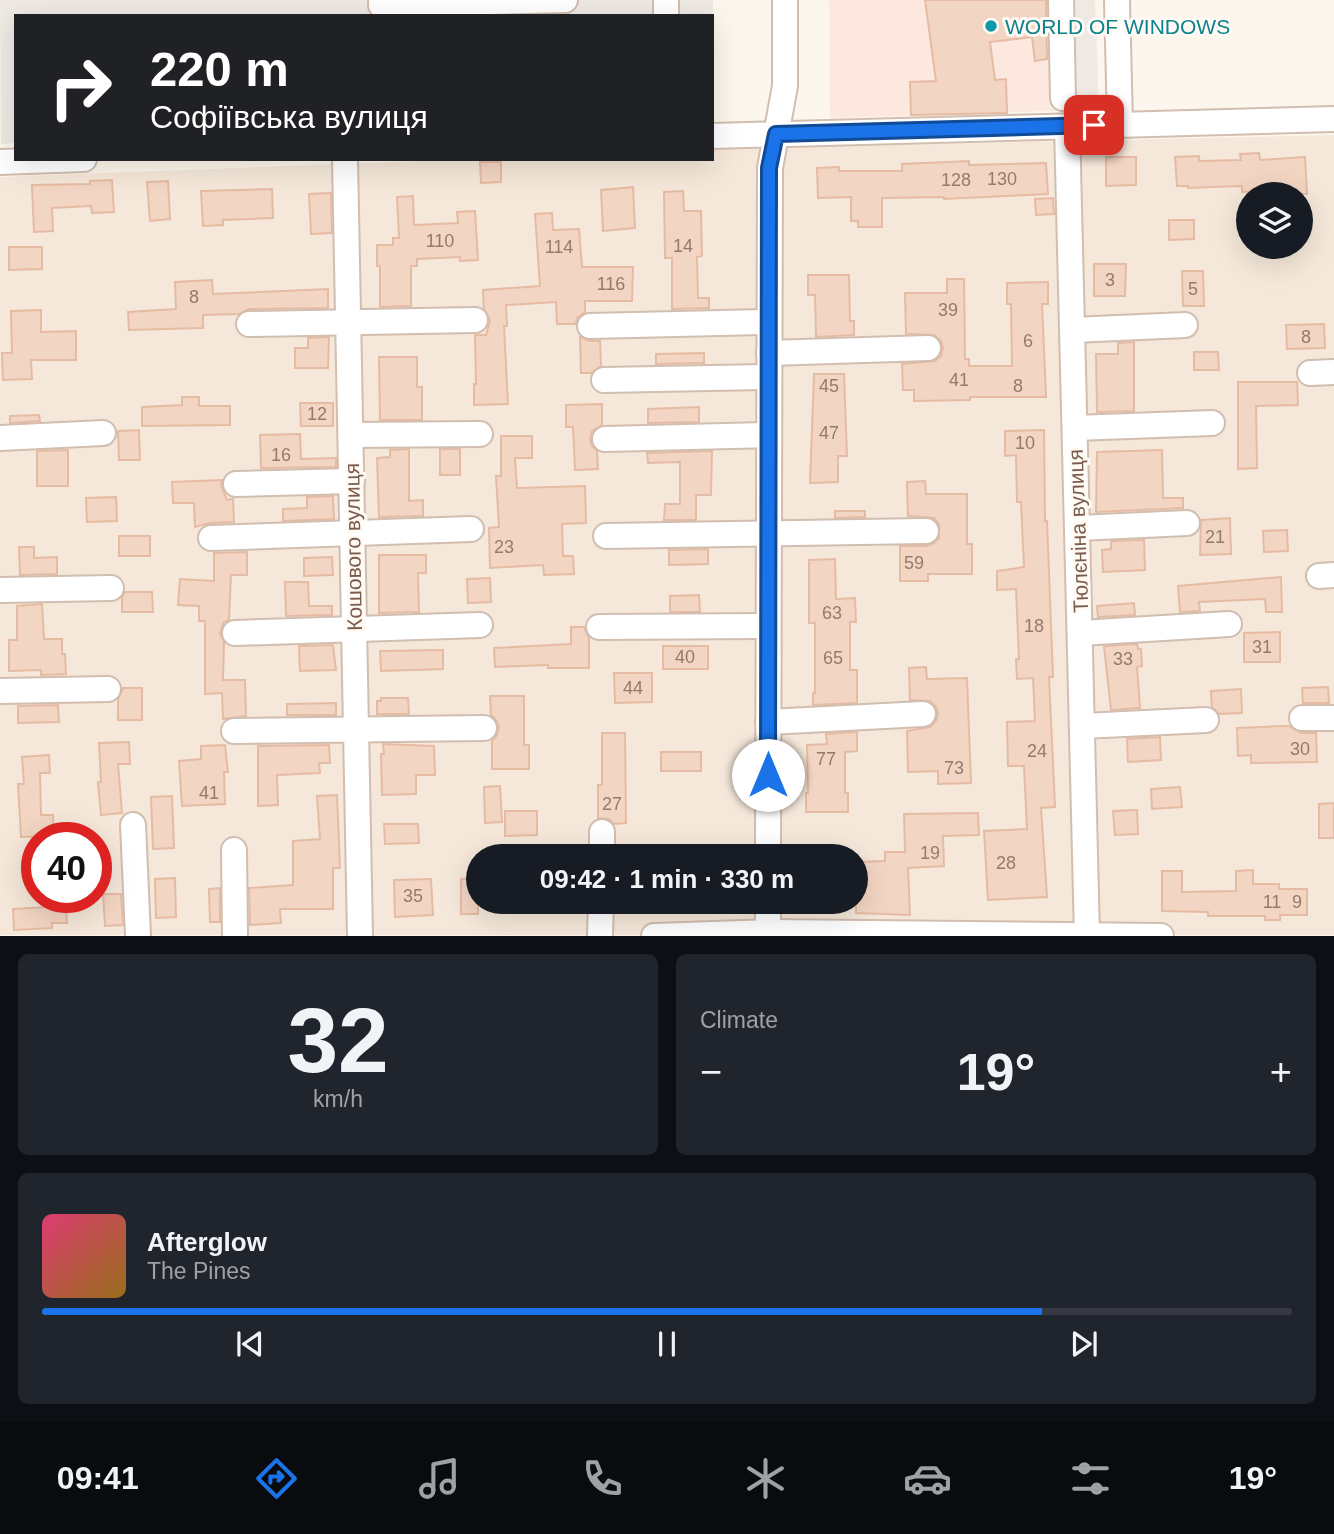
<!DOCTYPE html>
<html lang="en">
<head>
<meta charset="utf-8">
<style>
  body { margin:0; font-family:Arial,sans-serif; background:#20242c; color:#f1f3f6; height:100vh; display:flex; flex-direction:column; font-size:26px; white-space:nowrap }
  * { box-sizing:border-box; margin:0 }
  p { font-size:23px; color:#9ea1a6 }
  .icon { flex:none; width:38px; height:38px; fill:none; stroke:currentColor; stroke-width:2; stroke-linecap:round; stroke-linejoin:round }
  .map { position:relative; height:936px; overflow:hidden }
  .panel { display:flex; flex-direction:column; gap:18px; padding:18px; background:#0d0f14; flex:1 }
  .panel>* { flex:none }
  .banner { position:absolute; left:14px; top:14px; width:700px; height:147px; border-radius:0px; box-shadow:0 7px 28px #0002; background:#202124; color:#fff; overflow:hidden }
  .tools { position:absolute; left:1236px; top:182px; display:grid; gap:14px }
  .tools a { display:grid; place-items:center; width:77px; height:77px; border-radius:50%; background:#171b24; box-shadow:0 7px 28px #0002; font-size:35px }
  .speed { position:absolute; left:21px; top:822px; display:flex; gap:14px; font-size:35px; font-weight:700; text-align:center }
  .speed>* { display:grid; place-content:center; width:91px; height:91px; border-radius:50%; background:#171b24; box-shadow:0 7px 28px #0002; line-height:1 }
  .speed .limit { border:10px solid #d22; background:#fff; color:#111 }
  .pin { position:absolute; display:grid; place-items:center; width:60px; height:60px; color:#fff; margin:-30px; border-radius:14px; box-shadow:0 4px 10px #0006 }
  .me { position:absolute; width:77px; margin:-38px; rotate:0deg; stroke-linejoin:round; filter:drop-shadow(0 0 5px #0008) }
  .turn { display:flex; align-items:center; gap:24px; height:147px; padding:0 21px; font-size:32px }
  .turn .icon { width:91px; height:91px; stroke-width:2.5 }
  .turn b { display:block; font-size:49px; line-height:60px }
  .big { font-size:52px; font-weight:700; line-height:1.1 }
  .panel .widget { flex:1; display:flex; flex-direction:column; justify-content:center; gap:10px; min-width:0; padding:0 24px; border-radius:10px; background:#20242c }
  .panel .dial { align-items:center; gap:0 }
  .dial b { font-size:91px; line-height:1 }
  .song { display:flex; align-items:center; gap:21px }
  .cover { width:84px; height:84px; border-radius:10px; background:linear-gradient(135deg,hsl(340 70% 55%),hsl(40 70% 35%)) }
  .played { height:7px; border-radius:4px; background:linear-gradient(90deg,#1a73e8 80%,#363941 80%) }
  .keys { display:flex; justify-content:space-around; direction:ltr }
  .heat { display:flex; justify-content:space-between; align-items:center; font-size:38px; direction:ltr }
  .panel .tiles { flex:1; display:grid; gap:18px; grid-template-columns:1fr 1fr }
  .widget:last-child { grid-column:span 2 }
  .trip { position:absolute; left:466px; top:844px; width:402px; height:70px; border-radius:35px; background:#171b24; box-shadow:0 7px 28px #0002; font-weight:700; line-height:70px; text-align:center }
  .menu { display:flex; height:112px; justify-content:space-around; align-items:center; background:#090b0e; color:#9ea1a6 }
  .menu .icon { width:49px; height:49px }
  .menu .current { color:#1a73e8 }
  .menu b { font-size:32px; color:#f1f3f6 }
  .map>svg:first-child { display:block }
  .residential { fill:#f5e8da; fill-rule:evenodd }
  .commercial { fill:#fde8e0 }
  .industrial { fill:#efe9e4 }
  .building { fill:#f3d5c3; stroke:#e6bba3; stroke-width:2 }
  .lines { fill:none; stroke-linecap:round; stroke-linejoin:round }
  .minor-casing { stroke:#d1beb0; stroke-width:28 }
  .minor { stroke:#fff; stroke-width:24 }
  .route-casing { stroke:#114b97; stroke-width:18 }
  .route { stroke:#1a73e8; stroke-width:12 }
  .culture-dot { fill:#0f9aa8; stroke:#fffaf3; stroke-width:2.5 }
  .labels { text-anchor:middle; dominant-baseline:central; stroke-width:6; stroke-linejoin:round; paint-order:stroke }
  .number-label { font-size:18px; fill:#987a6a }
  .culture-label { font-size:21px; fill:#0d838f; stroke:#fffaf3; text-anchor:start }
  .street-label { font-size:21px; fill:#7a5c4d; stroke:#fffaf3 }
</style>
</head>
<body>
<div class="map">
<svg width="1334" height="936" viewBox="0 0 1334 936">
  <rect width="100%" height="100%" fill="#fdf6ec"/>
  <!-- residential -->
  <path class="residential" d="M1334 135V935H0V177L475 159H712V150L767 148ZM1248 194H1300V247H1248ZM37 838H96V898H37ZM478 856H856V901H478Z"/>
  <!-- commercial -->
  <path class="commercial" d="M829 0H1042L1051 111 830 118Z"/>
  <!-- industrial -->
  <g class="industrial">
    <path d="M0 0H713L712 124V16H16V143L1 144Z"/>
    <path d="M1042 0H1095L1099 110 1051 111Z"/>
  </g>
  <!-- building -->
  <g class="building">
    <path d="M925 0H1046L1047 59 1035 61 1032 37 990 42 995 80 1006 79 1007 113 911 115 910 82 936 81Z"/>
    <path d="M1259 153 1260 160 1305 157 1307 194H1275V190L1242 192V186L1188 188V186H1177L1175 157 1199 156V161L1241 160 1240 154Z"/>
    <path d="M1106 157H1136V185L1106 186Z"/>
    <path d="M969 161V165L1046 163 1048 194 944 199V197L882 198V227H858V221H851V197L818 198 817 168 839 167V171H902V164Z"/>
    <path d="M480 162H501V182L481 183Z"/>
    <path d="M112 180 114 212 92 213 91 206 52 208 53 231 34 232 32 185 90 184V181Z"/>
    <path d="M168 181 170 219 150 221 147 182Z"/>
    <path d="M633 187 635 228 603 231 601 190Z"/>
    <path d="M272 189 273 218 223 220V225L203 226 201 191Z"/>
    <path d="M683 191 684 211H701L702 256 697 257 698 298H709V308L672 309V258H665L664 192Z"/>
    <path d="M331 193 332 233 311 234 309 194Z"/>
    <path d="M413 196 414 225 458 223 457 212 475 211 478 260 460 261V257L417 259V266H411V306L380 307V266H377V245H393V238H399L397 197Z"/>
    <path d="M1053 198 1054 214 1036 215 1035 199Z"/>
    <path d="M552 213 553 230 579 229 582 267H633L632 301H585V312L577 318 576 324H557L556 302 506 305 507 326H504L508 404 474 405V384H476L475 335H486L490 320 484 309 483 290 540 286 535 214Z"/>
    <path d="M1169 220H1194V239L1169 240Z"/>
    <path d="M9 247H42V269L9 270Z"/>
    <path d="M1094 264H1126L1125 296H1094Z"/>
    <path d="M1182 271H1203L1204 306H1183Z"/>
    <path d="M808 275H849L850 321H854V335L816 337 815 295H808Z"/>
    <path d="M947 279H964L965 359H969V366H1012L1011 304H1007V283L1048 282V304H1042L1046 397H970V400L914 401V390H903L902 364 935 361 941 356 943 348 941 341 934 335 906 334 905 293H947Z"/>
    <path d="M212 280 213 294 328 289V308L249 309 239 314 203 315V328L129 330 128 312 176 309 175 282Z"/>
    <path d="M41 310V332L76 331V360H31L32 379 3 380 2 353H12L11 311Z"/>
    <path d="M1324 324 1325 348 1287 349 1286 325Z"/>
    <path d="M329 337 328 368H295V348H308V338Z"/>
    <path d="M580 337 590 341H600L601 366 591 373H581Z"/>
    <path d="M1134 342V411L1097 412 1096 354H1118V343Z"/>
    <path d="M1194 352H1218L1219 370H1194Z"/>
    <path d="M704 353V363L656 364V354Z"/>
    <path d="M379 357H417V387H422V420H380Z"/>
    <path d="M814 374H844L847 456H838V482L810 483Z"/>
    <path d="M1238 382H1297L1298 405 1256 406 1257 468 1238 469Z"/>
    <path d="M182 397H199V406H230V425L142 426V407L182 405Z"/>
    <path d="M300 403H333V426H301Z"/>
    <path d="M602 404V425L592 431 590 439 592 446 597 451 598 469 575 470 573 427H566V405Z"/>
    <path d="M699 407V422L648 423V409Z"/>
    <path d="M39 415 40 421 10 423V416Z"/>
    <path d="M139 430 140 460H119L118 431Z"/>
    <path d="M1044 430 1045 521H1047L1053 677H1049L1055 807 1041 808 1047 897 988 900 984 831 1027 829 1024 766H1008L1007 722 1035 721 1033 678 1017 679 1016 659H1019L1016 589 997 590V571L1024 567 1021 502H1017L1016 455 1005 456V431Z"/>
    <path d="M300 434 301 459 336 458V467L261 468 260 435Z"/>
    <path d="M501 436H532V458H515L517 488 585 486 586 523 562 524 563 556H573L574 574 544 575 543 565 490 568 489 528 499 527 496 476H501Z"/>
    <path d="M409 449V501L423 500V516L379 517 377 458 390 457V450Z"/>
    <rect x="440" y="449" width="20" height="26"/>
    <path d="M68 450V486H37V451Z"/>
    <path d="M1162 450 1163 498H1183V508L1096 512 1097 452Z"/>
    <path d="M712 451 711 495H696V520H664L665 504H680V462L648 463 647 453Z"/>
    <path d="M222 480 221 485 227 500 233 499 234 522 210 523 195 527 194 503H173L172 482Z"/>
    <path d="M925 481 926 494H967V544H972V574H928V581H900V546H927L934 543 939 538V524L934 518 908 516 907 482Z"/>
    <path d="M333 496 334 519 283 521V509L307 508V497Z"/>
    <path d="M116 497 117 521 87 522 86 498Z"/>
    <path d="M835 511H865V517L835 518Z"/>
    <path d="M1230 518 1231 554 1200 555 1201 520Z"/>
    <path d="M1287 530 1288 551 1264 552 1263 531Z"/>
    <rect x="119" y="536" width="31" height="20"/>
    <path d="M1144 540 1145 570 1103 572 1102 550 1111 549V541Z"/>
    <path d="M19 547H34V558L57 557V574L20 575Z"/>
    <path d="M708 549V564L669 565V550Z"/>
    <path d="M247 552V575H231L229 620 224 622 220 633 224 642 223 680H245L246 716 223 719 222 693 205 694V621H199V606L178 605 180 579 214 581V553Z"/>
    <path d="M379 555H426V573H418L419 612 379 613Z"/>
    <path d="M332 557 333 575 304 576V558Z"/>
    <path d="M835 559 836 599 855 598 856 622H850V670H857V703L813 705V693H815V623H809V560Z"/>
    <path d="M1281 577 1282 612H1266L1265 599 1199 602 1200 611 1180 612 1178 586Z"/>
    <path d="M490 578 491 602 468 603 467 579Z"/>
    <path d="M285 582H308L309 606H332V615L286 616Z"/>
    <path d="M125 592H152L153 612H122V597Z"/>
    <path d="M699 595 700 612H670V596Z"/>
    <path d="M1134 603 1135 615 1098 617 1097 606Z"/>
    <path d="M42 604 44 639H62V654H65L66 674 41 675V670L9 671V640H17V606Z"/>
    <path d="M571 627H584L589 638V668H548V665L495 667 494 648 571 644Z"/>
    <path d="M1280 632V662H1244V633Z"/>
    <path d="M1137 644 1138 649H1141L1142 666 1137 667 1140 708 1111 710 1104 646Z"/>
    <path d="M333 645 336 670 300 671 299 646Z"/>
    <rect x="663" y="646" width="45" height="23"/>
    <path d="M443 650V669L381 671 380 651Z"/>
    <path d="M926 667 927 679 967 678 971 783 938 784V771L908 772 907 731 930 727 936 721 938 714 936 707 930 701 910 700 909 668Z"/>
    <path d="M614 673H652V702L615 703Z"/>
    <path d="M1328 687 1329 703H1303L1302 688Z"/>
    <path d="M123 688H142V720H118V699Z"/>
    <path d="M1241 689 1242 713 1219 714 1212 707 1211 691Z"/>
    <path d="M490 696H524V745H529V769H492V741L497 735 499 727 496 720 491 715Z"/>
    <path d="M381 698H408L409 714H377V701H381Z"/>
    <path d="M336 703V715H287V704Z"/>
    <path d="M58 705 59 722 18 723V706Z"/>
    <path d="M1283 726H1289L1301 733H1316L1317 762 1251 763V755L1238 756 1237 728Z"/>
    <path d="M857 732V751L845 752V793H848V812H806V793H808L807 745 827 744 826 734Z"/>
    <path d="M602 733H625L626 823 614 824 609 819 598 818V785H602Z"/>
    <path d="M1160 737 1161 760 1128 762 1127 739Z"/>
    <path d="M129 742 130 764H118L122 813 101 815 98 782H101L99 743Z"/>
    <path d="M383 744 434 746 435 775H416V794L382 795 381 754H384Z"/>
    <path d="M225 745 228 772H224L225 804 182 806 179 761 201 759V746Z"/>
    <path d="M329 745 330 763H319L320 773 277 775 278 805 258 806V746Z"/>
    <rect x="661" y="752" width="40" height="19"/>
    <path d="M49 755 50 773H40L41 815H53L54 836 21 837 18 784H24L22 757Z"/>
    <path d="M500 786 502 822 485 823 484 787Z"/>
    <path d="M1180 787 1182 807 1152 809 1151 789Z"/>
    <path d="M337 795 340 868H333V909H280L281 923 250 925 249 888 293 885V841L320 839 317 796Z"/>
    <path d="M172 796 174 848 153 849 151 797Z"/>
    <path d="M1334 803V838H1319V804Z"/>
    <path d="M1137 810 1138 834 1115 835 1113 811Z"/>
    <path d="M505 811H537V835L505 836Z"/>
    <path d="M978 813 979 835 943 836 944 866 908 868 910 915 856 913V862L885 861V852H905L904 814Z"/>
    <path d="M384 824H418L419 843 385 844Z"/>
    <path d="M1253 870V884H1279V889H1307V915H1280V920H1265V916H1208V912L1162 911V871H1182V892L1236 891V871Z"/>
    <path d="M175 878 176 917 156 918 155 879Z"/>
    <path d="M478 878V914H461V879Z"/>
    <path d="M431 879 433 915 395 917 394 880Z"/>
    <path d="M220 888V922H210L209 889Z"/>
    <path d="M103 894H121L123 925 105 926Z"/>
    <path d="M66 906 67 923H52V928L14 930 13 909Z"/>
  </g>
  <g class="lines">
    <!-- minor casing -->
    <g class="minor-casing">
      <g id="minor">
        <path d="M381 0V5L565 0"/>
        <path d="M666 0V16"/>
        <path d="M1061 0 1063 98"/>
        <path d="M1117 0 1120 124"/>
        <path d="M1067 126 1087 936"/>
        <path d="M712 136 1334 119"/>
        <path d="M345 159 360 936"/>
        <path d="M0 162 84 159"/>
        <path d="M249 324 475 320"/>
        <path d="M590 326 769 322"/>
        <path d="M1073 330 1185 325"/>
        <path d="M769 353 928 348"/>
        <path d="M1310 373 1334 372"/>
        <path d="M604 380 769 377"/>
        <path d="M1075 428 1212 423"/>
        <path d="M351 435 480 434"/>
        <path d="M0 438 103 433"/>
        <path d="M605 439 769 435"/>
        <path d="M236 484 352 481"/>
        <path d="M1078 528 1187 523"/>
        <path d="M606 536 926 531"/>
        <path d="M211 538 471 529"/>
        <path d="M1319 576 1334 575"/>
        <path d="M0 590 111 588"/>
        <path d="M599 627 768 626"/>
        <path d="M235 633 480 625"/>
        <path d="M1081 633 1229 624"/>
        <path d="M0 691 108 689"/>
        <path d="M1302 718H1334"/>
        <path d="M768 722 923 714"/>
        <path d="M1083 726 1206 720"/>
        <path d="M234 731 484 728"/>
        <path d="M133 825 138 936"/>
        <path d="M234 850 235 936"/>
        <path d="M602 856V832"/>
        <path d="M768 856 770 168 785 86V0"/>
        <path d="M600 936 601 901"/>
        <path d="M654 936 768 932 1161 936"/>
        <path d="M768 936V901"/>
      </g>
    </g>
    <!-- minor -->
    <use href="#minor" class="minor"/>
  </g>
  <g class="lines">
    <!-- route casing -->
    <g class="route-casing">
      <path id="route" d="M768 775 769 168 776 134 1094 125"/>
    </g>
    <!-- route -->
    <use href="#route" class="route"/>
  </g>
  <!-- markers -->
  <circle class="culture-dot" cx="991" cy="26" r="7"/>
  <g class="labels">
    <!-- number labels -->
    <g class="number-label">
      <text x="1002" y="179">130</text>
      <text x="956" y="180">128</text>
      <text x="440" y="241">110</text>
      <text x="683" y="246">14</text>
      <text x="559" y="247">114</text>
      <text x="1110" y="280">3</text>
      <text x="611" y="284">116</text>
      <text x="1193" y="289">5</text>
      <text x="194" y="297">8</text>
      <text x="948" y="310">39</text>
      <text x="1306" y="337">8</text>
      <text x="1028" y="341">6</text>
      <text x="959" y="380">41</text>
      <text x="829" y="386">45</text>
      <text x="1018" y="386">8</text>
      <text x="317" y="414">12</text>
      <text x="829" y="433">47</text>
      <text x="1025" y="443">10</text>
      <text x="281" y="455">16</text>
      <text x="1215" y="537">21</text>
      <text x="504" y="547">23</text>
      <text x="914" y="563">59</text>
      <text x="832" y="613">63</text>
      <text x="1034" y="626">18</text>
      <text x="1262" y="647">31</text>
      <text x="685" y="657">40</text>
      <text x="833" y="658">65</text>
      <text x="1123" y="659">33</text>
      <text x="633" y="688">44</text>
      <text x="1300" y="749">30</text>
      <text x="1037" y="751">24</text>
      <text x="826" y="759">77</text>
      <text x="954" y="768">73</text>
      <text x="209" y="793">41</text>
      <text x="612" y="804">27</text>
      <text x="930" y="853">19</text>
      <text x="1006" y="863">28</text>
      <text x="413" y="896">35</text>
      <text x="1272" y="902">11</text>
      <text x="1297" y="902">9</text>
    </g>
    <!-- culture labels -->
    <g class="culture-label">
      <text x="1005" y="26">WORLD OF WINDOWS</text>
    </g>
    <!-- street labels -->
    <g class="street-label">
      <text transform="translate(1078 531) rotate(-92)">Тюлєніна вулиця</text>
      <text transform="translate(353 547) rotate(-91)">Кошового вулиця</text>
    </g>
  </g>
</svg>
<div class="tools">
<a><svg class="icon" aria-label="layers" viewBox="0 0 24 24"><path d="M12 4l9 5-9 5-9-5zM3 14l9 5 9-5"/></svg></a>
</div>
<div class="speed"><div class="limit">40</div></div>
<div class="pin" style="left:1094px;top:125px;background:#d93025"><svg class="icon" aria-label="arrive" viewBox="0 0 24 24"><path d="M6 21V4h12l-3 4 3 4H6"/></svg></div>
<svg class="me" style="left:768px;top:775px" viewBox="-20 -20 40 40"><circle r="19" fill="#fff"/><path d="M0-13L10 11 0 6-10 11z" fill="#1a73e8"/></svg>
<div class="trip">09:42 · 1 min · 330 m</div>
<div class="banner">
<div class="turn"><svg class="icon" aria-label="right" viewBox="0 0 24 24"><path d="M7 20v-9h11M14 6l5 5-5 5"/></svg><div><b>220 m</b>Софіївська вулиця</div></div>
</div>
</div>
<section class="panel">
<div class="tiles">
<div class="widget dial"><b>32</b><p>km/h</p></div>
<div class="widget"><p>Climate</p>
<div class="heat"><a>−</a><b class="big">19°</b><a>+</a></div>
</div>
<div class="widget">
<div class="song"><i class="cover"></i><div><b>Afterglow</b><p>The Pines</p></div></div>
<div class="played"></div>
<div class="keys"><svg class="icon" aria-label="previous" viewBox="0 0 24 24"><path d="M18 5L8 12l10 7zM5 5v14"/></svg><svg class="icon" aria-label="pause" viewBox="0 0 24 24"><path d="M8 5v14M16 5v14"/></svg><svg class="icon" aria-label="next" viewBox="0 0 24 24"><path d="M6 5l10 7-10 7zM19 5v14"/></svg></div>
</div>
</div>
</section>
<nav class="menu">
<b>09:41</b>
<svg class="icon current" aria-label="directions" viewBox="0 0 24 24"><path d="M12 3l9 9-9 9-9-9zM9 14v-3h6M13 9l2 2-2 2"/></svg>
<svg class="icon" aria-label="music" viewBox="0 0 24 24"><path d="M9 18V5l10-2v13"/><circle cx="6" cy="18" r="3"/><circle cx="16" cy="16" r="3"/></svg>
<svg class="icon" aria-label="phone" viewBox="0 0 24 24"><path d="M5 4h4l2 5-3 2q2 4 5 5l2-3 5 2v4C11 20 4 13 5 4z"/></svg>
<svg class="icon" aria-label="climate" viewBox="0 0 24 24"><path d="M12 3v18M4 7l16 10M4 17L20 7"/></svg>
<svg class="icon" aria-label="car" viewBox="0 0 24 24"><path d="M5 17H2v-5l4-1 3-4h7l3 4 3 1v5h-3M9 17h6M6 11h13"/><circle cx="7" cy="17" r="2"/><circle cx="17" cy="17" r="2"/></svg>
<svg class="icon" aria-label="filters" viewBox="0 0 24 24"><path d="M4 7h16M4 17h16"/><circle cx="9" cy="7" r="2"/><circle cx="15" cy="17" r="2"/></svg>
<b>19°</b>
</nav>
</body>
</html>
